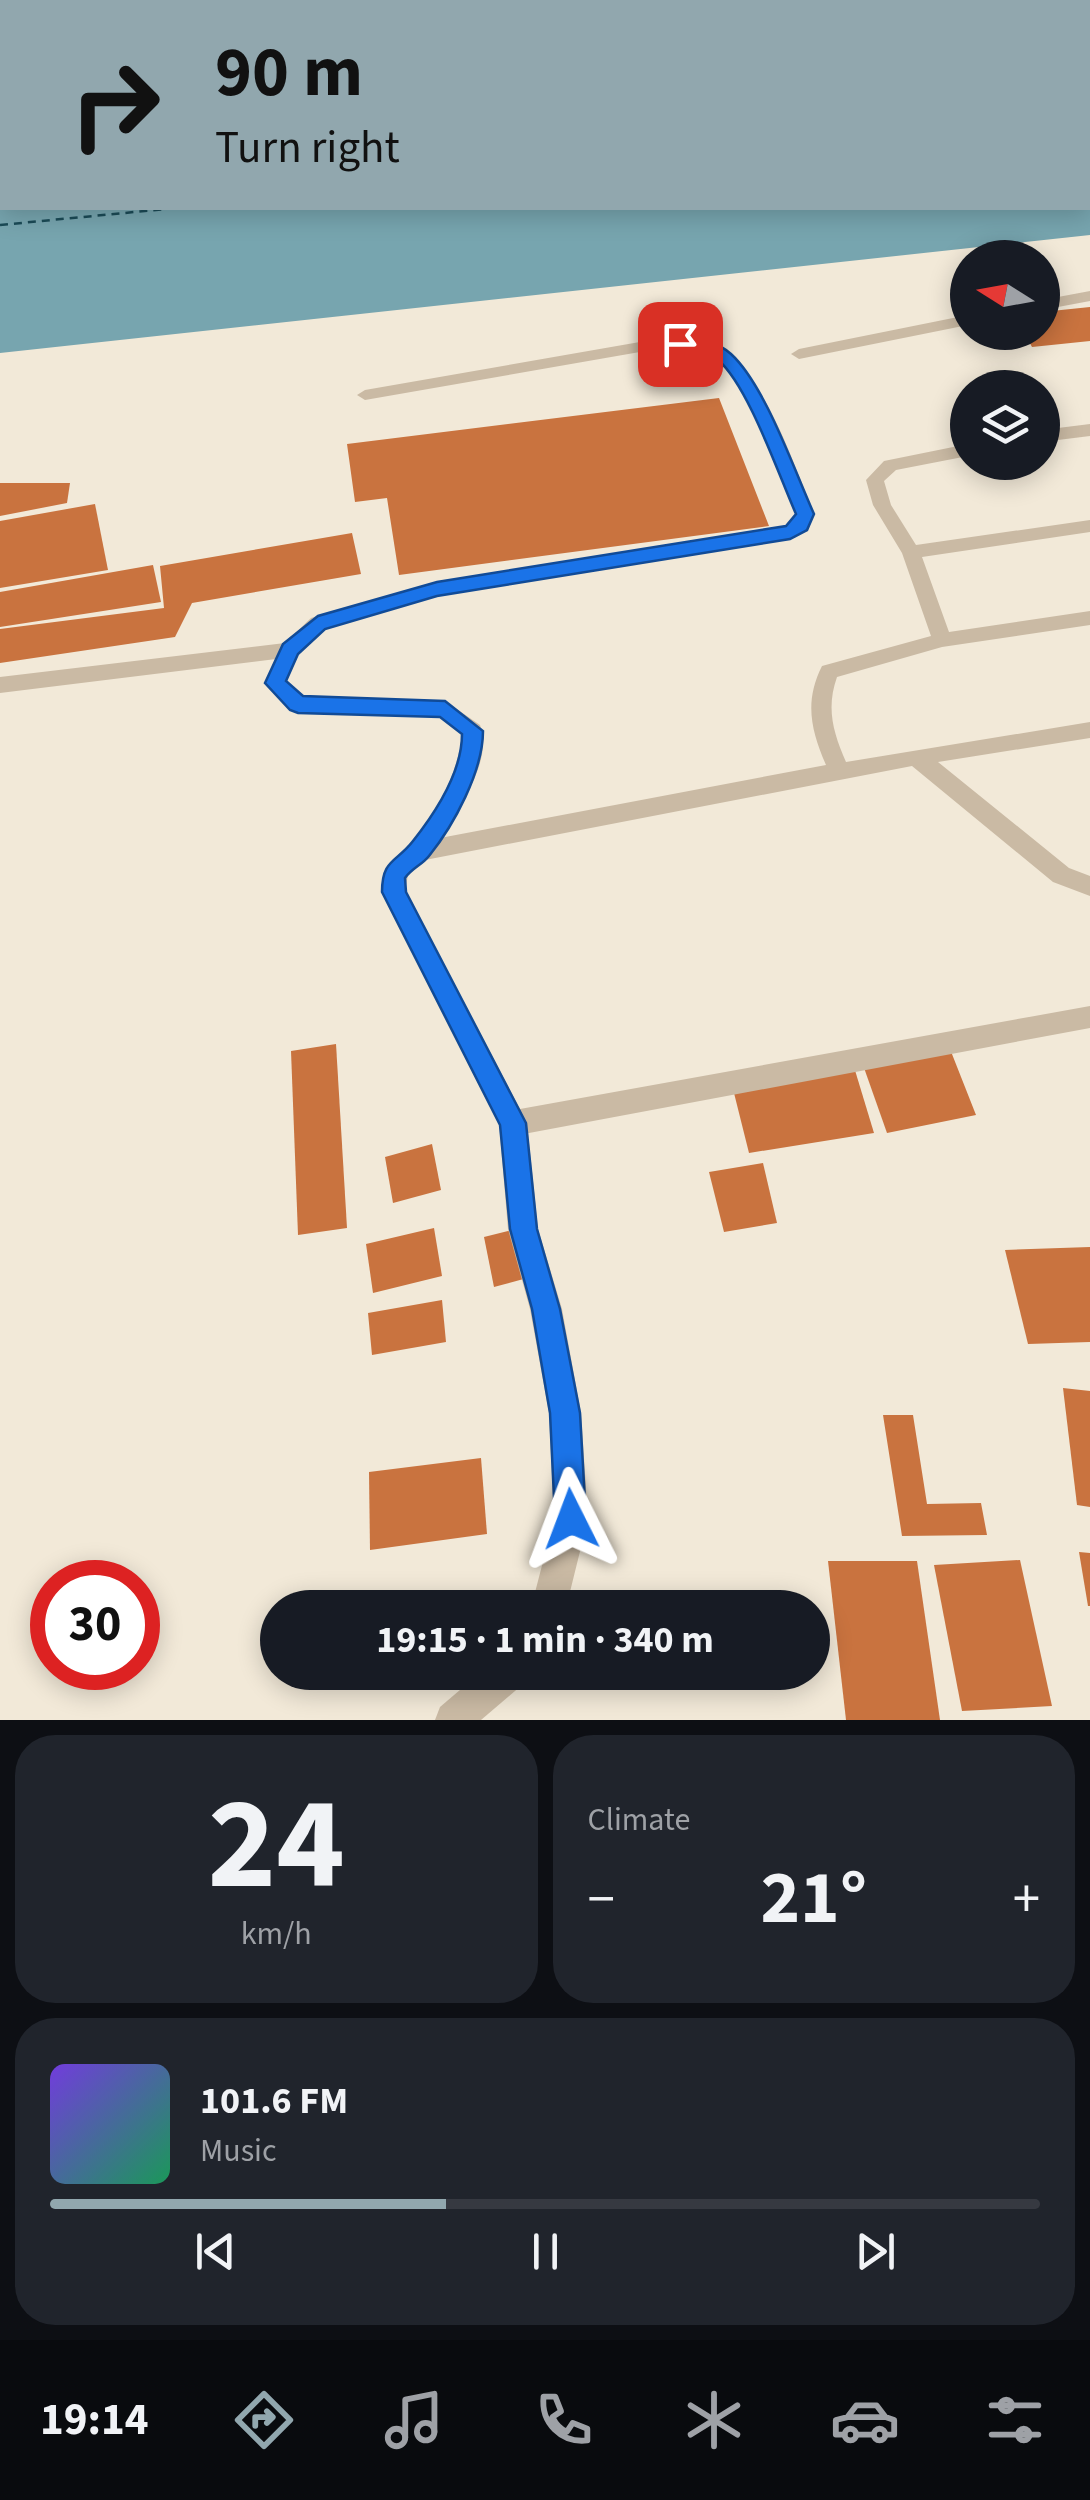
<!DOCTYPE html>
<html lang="en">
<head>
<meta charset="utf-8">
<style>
  body { margin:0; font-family:"Source Sans 3",sans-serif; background:#20242c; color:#f1f3f6; height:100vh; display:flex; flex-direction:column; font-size:38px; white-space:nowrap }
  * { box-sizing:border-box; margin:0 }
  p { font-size:32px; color:#9ea1a6 }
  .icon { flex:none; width:55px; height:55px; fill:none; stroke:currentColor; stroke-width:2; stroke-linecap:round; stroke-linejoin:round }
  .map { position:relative; height:1720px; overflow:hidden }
  .drawer { display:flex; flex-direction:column; gap:15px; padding:15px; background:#0d0f14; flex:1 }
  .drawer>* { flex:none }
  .hud { position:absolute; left:0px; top:0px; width:1090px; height:210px; box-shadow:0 5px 25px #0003; background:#91a7ae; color:#111; overflow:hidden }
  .needle { width:65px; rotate:281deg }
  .fabs { position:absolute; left:950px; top:240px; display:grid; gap:20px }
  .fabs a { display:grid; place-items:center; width:110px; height:110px; border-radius:50%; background:#171b24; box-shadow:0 5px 25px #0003; font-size:50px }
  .speed { position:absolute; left:30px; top:1560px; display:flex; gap:20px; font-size:50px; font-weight:700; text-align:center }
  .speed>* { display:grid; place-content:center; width:130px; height:130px; border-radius:50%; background:#171b24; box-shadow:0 5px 25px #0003; line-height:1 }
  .speed .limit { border:15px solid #d22; background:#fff; color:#111 }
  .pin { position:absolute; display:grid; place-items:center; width:85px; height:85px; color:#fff; margin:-42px; border-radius:20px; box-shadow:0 5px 15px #0006 }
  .me { position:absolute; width:110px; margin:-55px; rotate:357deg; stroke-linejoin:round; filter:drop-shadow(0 0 8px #0008) }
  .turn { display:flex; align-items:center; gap:35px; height:210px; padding:0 50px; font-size:45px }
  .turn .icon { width:130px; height:130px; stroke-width:2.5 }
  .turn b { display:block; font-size:70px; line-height:85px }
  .big { font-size:75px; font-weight:700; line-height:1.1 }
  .drawer .tile { flex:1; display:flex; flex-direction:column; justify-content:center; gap:15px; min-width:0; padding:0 35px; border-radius:40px; background:#20242c }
  .drawer .dial { align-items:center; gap:0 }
  .dial b { font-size:130px; line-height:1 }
  .song { display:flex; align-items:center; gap:30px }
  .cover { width:120px; height:120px; border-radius:15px; background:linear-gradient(135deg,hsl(260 70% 55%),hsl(150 70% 35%)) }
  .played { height:10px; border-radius:5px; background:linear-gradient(90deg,#91a7ae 40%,#363941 40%) }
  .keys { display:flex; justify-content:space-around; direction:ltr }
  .heat { display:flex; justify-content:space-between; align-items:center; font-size:55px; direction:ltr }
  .drawer .tiles { flex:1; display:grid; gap:15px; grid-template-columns:1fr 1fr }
  .tile:last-child { grid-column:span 2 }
  .trip { position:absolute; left:260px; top:1590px; width:570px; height:100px; border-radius:50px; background:#171b24; box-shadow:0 5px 25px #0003; font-weight:700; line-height:100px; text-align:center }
  .tabs { display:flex; height:160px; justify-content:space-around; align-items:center; background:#090b0e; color:#9ea1a6 }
  .tabs .icon { width:70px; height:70px }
  .tabs .current { color:#91a7ae }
  .tabs b { font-size:45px; color:#f1f3f6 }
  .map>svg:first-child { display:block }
  .water { fill:#77a5af }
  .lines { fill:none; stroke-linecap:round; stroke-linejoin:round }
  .ferry { stroke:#1b4b57; stroke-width:2.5; stroke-dasharray:8 6; stroke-linecap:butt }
  .building { fill:#c9733f }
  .lane { fill:#cabaa4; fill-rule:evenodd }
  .street { fill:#cabaa4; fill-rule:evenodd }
  .route { fill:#1a73e8; stroke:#114b97; stroke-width:2.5 }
</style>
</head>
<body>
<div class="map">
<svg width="1090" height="1720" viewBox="0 0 1090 1720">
  <rect width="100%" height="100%" fill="#f2e9d8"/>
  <!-- water -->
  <path class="water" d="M341 0H1090V235L0 353V34L2 208H1088V2H310Z"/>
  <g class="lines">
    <!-- ferry -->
    <g class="ferry">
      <path d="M878 2 905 0"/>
      <path d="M1073 2 1090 1"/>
      <path d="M146 209 157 208"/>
      <path d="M0 225 176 208"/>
    </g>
  </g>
  <!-- building -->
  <g class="building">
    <path d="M1090 307V341L1032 347 1024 332H1042V312Z"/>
    <path d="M719 398 769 526 399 575 387 498 355 502 347 444Z"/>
    <path d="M0 483H70L67 503 0 516Z"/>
    <path d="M95 504 108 570 0 588V521Z"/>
    <path d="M352 533 361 574 192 603 175 637 0 663V629L164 608 160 566Z"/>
    <path d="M153 565 161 602 0 627V592Z"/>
    <path d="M336 1044 347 1228 298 1235 291 1051Z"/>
    <path d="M950 1049 976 1115 887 1133 863 1065Z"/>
    <path d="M854 1067 874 1133 749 1153 732 1085Z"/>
    <path d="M432 1144 441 1190 393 1203 385 1157Z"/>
    <path d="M763 1163 777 1223 724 1232 709 1172Z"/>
    <path d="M434 1228 442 1276 373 1293 366 1244Z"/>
    <path d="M520 1228 531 1277 494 1287 484 1237Z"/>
    <path d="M1090 1247V1342L1028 1344 1005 1250Z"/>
    <path d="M442 1300 446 1342 372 1355 368 1313Z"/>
    <path d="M1063 1388 1090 1391V1507L1077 1505Z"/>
    <path d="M883 1415H913L927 1504 981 1503 987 1535 902 1536Z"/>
    <path d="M481 1458 487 1534 370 1550 369 1472Z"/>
    <path d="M1079 1552 1090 1553V1606H1088Z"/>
    <path d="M1020 1560 1052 1706 962 1711 934 1565Z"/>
    <path d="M828 1561H917L940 1720H846Z"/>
  </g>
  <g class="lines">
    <!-- lane -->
    <g class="lane">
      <path d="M1090 291V301L1042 310V300Z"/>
      <path d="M968 315V325L799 359 791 354 799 349Z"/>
      <path d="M692 338C759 348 791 459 814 514L808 531 791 539 437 596 325 628 298 654 286 681 303 697 445 701 480 725C494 760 458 809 440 838L826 765C811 730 804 702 822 666L931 636 902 553 873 505 866 480 884 461 968 444V456L896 470 884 481 891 505 916 545 1090 520V532L922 557 949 632 1090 611V625L942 647 837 677C826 708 833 732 846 762L1090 722V738L938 762 1069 868 1090 876V896L1053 882 912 766 425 860 408 875 405 891 520 1109 1090 1006V1028L513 1136 504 1132 383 892C384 865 400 859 414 841 438 810 458 773 462 734L441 717 291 711 265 683 276 659 0 693V677L285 643 311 618 437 582 786 526 793 522 796 514C778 471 746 362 696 349 684 345 669 349 657 349L365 400 357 395 365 390 657 339Z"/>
      <path d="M1090 424V436L1042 442V430Z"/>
    </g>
    <!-- street -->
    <g class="street">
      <path d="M513 1109 523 1113 527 1123 538 1229 562 1309 581 1413 588 1519 566 1608H531L554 1519 549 1413 530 1309 508 1229 499 1123 503 1113Z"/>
      <path d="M481 1672H527L522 1685 481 1720H435L440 1707Z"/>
    </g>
  </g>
  <!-- route -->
  <path class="route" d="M680 339C699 340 717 341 731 354 765 385 794 470 814 514L807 530 790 539 437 596 325 629 298 654 286 681 303 696 445 701 483 731C483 771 454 825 429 856 422 865 412 868 405 878L406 892 526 1123 537 1229 560 1309 580 1413 586 1519 582 1530 571 1534 560 1530 555 1519 550 1413 532 1309 510 1229 500 1125 382 892C382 859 396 863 413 841 436 812 462 771 462 734L440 717 298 713 290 710 265 683 283 644 318 616 437 582 786 526 796 514C779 476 748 385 718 360 705 349 690 351 674 348L672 344Z"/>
</svg>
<div class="fabs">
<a><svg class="needle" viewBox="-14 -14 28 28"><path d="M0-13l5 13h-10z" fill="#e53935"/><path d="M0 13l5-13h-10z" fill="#9ea1a6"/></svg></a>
<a><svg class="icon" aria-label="layers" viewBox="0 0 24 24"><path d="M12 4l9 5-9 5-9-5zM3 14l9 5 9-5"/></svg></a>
</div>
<div class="speed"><div class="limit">30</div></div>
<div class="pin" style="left:680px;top:344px;background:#d93025"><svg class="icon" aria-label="arrive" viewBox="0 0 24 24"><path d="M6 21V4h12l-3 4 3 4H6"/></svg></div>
<svg class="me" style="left:571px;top:1519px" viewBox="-20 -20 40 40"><path d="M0-17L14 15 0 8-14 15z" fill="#1a73e8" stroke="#fff" stroke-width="4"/></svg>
<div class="trip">19:15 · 1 min · 340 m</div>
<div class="hud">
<div class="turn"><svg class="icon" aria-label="right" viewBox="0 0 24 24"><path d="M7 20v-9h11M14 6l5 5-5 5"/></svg><div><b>90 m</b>Turn right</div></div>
</div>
</div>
<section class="drawer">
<div class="tiles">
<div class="tile dial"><b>24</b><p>km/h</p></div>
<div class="tile"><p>Climate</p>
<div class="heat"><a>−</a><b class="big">21°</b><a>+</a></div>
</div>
<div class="tile">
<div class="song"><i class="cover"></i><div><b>101.6 FM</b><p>Music</p></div></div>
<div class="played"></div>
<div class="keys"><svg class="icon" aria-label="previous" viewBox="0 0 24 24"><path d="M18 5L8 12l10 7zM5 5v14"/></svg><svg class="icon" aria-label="pause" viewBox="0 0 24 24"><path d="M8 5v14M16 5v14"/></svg><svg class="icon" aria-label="next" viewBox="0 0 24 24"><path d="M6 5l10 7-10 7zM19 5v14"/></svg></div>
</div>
</div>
</section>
<nav class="tabs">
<b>19:14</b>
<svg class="icon current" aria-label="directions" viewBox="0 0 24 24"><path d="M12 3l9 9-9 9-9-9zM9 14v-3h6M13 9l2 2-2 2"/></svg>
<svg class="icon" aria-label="music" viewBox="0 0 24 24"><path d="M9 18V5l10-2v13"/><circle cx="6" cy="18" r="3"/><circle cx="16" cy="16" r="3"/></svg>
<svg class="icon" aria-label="phone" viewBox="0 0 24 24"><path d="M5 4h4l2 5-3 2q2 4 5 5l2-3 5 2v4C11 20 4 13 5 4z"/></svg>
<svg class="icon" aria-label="climate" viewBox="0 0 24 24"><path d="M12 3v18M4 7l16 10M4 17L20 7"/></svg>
<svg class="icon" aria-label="car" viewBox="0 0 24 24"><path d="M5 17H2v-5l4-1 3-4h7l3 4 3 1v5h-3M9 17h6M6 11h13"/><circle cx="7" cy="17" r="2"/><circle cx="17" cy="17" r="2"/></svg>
<svg class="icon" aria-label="filters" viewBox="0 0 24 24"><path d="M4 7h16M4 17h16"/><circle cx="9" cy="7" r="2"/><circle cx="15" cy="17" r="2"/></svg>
</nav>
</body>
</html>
